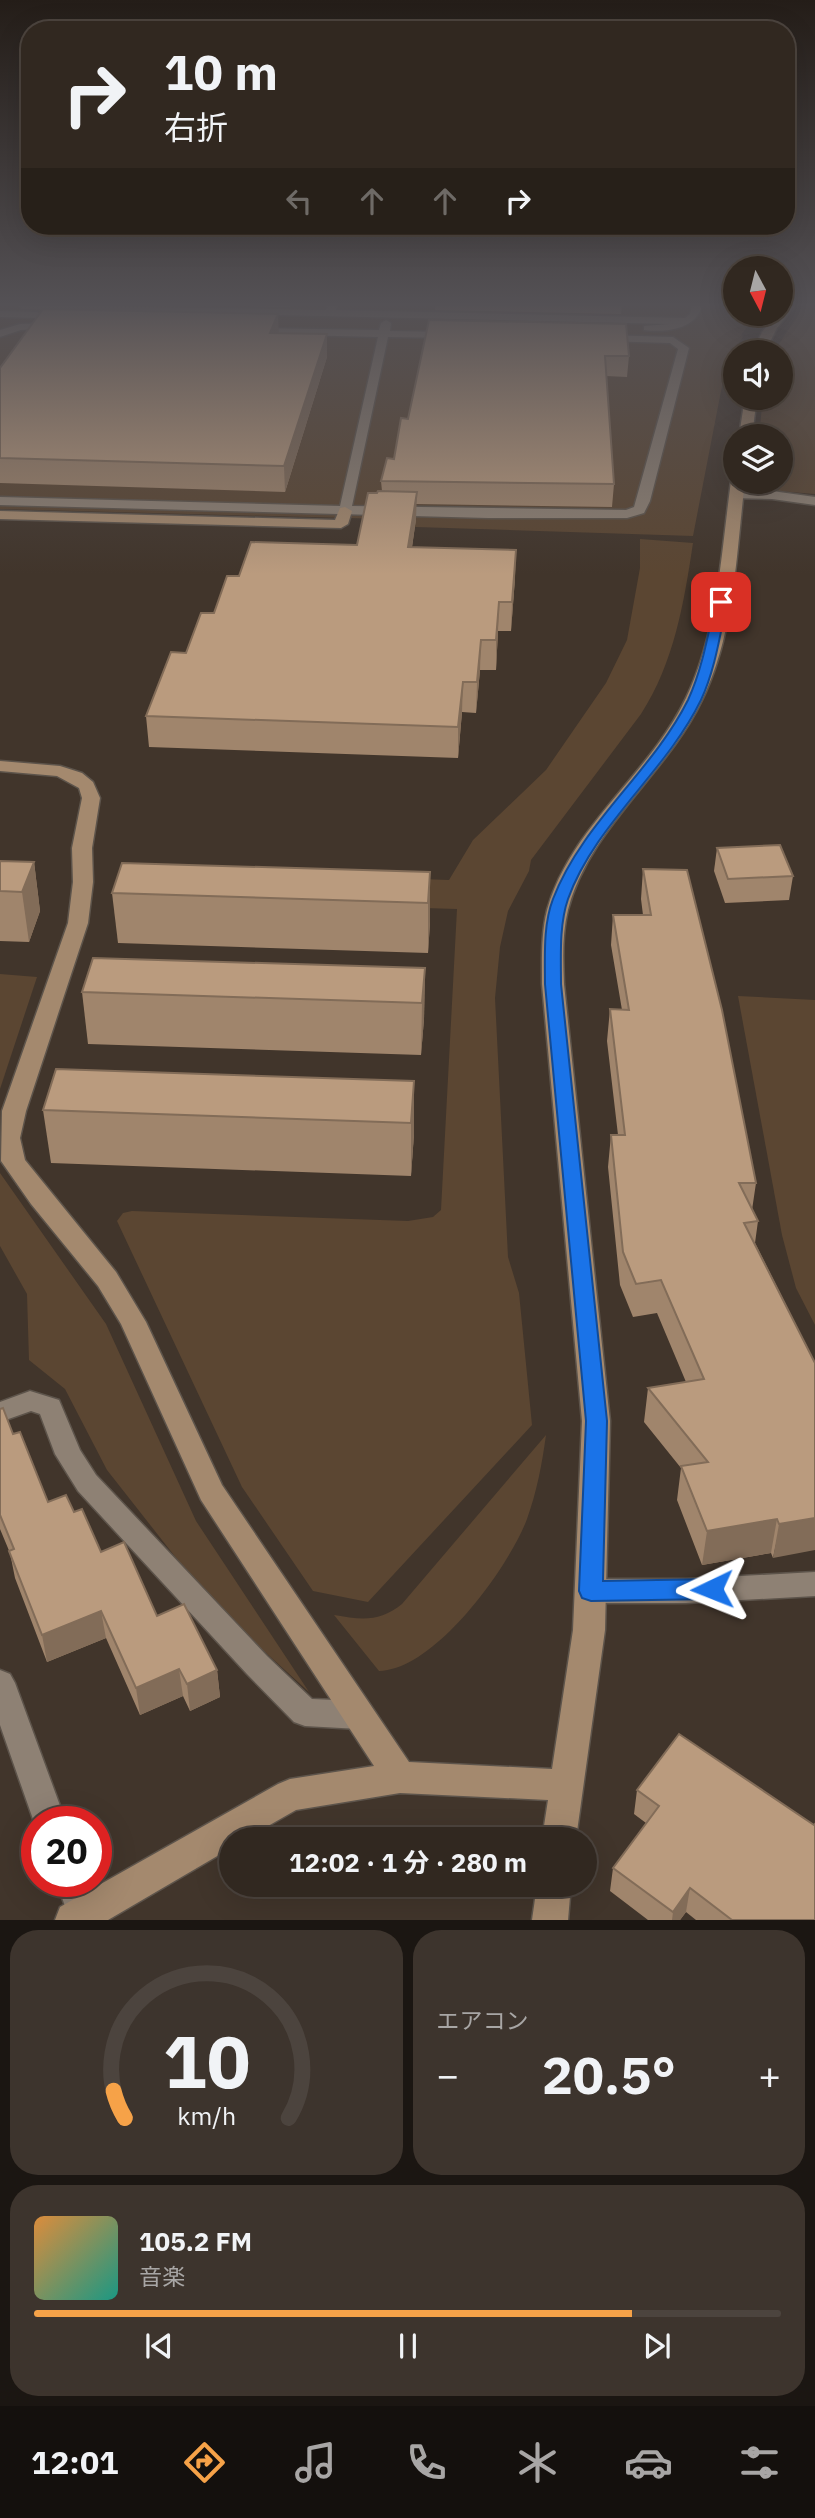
<!DOCTYPE html>
<html lang="ja">
<head>
<meta charset="utf-8">
<style>
  body { margin:0; font-family:"IBM Plex Sans","Noto Sans JP",sans-serif; background:#3d342d; color:#f1f3f6; height:100vh; display:flex; flex-direction:column; font-size:26px; white-space:nowrap }
  * { box-sizing:border-box; margin:0 }
  p { font-size:23px; color:#a8a6a5 }
  .icon { flex:none; width:38px; height:38px; fill:none; stroke:currentColor; stroke-width:2; stroke-linecap:round; stroke-linejoin:round }
  .map { position:relative; height:1920px; overflow:hidden }
  .side { display:flex; flex-direction:column; gap:10px; padding:10px; background:#1b1612; flex:1 }
  .side>* { flex:none }
  .hud { position:absolute; left:21px; top:21px; width:774px; height:214px; border-radius:28px; box-shadow:0 7px 28px #0002,0 0 0 2px #4c443e; background:#312820; color:#f1f3f6; overflow:hidden }
  .needle { width:46px; rotate:173deg }
  .buttons { position:absolute; left:723px; top:256px; display:grid; gap:14px }
  .buttons a { display:grid; place-items:center; width:70px; height:70px; border-radius:50%; background:#312820; box-shadow:0 7px 28px #0002,0 0 0 2px #4c443e; font-size:35px }
  .speed { position:absolute; left:21px; top:1806px; display:flex; gap:14px; font-size:35px; font-weight:700; text-align:center }
  .speed>* { display:grid; place-content:center; width:91px; height:91px; border-radius:50%; background:#312820; box-shadow:0 7px 28px #0002,0 0 0 2px #4c443e; line-height:1 }
  .speed .limit { border:10px solid #d22; background:#fff; color:#111 }
  .pin { position:absolute; display:grid; place-items:center; width:60px; height:60px; color:#fff; margin:-30px; border-radius:14px; box-shadow:0 4px 10px #0006 }
  .me { position:absolute; width:77px; margin:-38px; rotate:268deg; stroke-linejoin:round; filter:drop-shadow(0 0 5px #0008) }
  .turn { display:flex; align-items:center; gap:24px; height:147px; padding:0 28px; font-size:32px }
  .turn .icon { width:91px; height:91px; stroke-width:2.5 }
  .turn b { display:block; font-size:49px; line-height:60px }
  .lanes { display:flex; align-items:center; height:66px; padding:0 28px; background:#0003; justify-content:center; gap:35px; direction:ltr }
  .lanes .off { opacity:.35 }
  .big { font-size:52px; font-weight:700; line-height:1.1 }
  .side .widget { flex:1; display:flex; flex-direction:column; justify-content:center; gap:10px; min-width:0; padding:0 24px; border-radius:28px; background:#3d342d }
  .side .dial { align-items:center; gap:0 }
  .dial svg { height:182px; overflow:visible; fill:none; stroke:#4c443e; stroke-width:7; stroke-linecap:round; text-anchor:middle }
  .dial text { fill:#f1f3f6; stroke:none }
  .song { display:flex; align-items:center; gap:21px }
  .cover { width:84px; height:84px; border-radius:10px; background:linear-gradient(135deg,hsl(30 70% 55%),hsl(170 70% 35%)) }
  .played { height:7px; border-radius:4px; background:linear-gradient(90deg,#f6a248 80%,#4c443e 80%) }
  .keys { display:flex; justify-content:space-around; direction:ltr }
  .heat { display:flex; justify-content:space-between; align-items:center; font-size:38px; direction:ltr }
  .side .tiles { flex:1; display:grid; gap:10px; grid-template-columns:1fr 1fr }
  .widget:last-child { grid-column:span 2 }
  .trip { position:absolute; left:219px; top:1827px; width:378px; height:70px; border-radius:35px; background:#312820; box-shadow:0 7px 28px #0002,0 0 0 2px #4c443e; font-weight:700; line-height:70px; text-align:center }
  .dock { display:flex; height:112px; justify-content:space-around; align-items:center; background:#14100d; color:#a8a6a5 }
  .dock .icon { width:49px; height:49px }
  .dock .on { color:#f6a248 }
  .dock b { font-size:32px; color:#f1f3f6 }
  .map>svg:first-child { display:block }
  .green { fill:#5b4632 }
  .lines { fill:none; stroke-linecap:round; stroke-linejoin:round }
  .lane-casing { stroke:#5d544b; stroke-width:3 }
  .secondary-casing { stroke:#5d544b; stroke-width:3 }
  .lane { fill:#8e8174; fill-rule:evenodd }
  .secondary { fill:#a4896e; fill-rule:evenodd }
  .wall { fill:#a0856c }
  .shaded-wall { fill:#826c58 }
  .building { fill:#ba9b7e; stroke:#826c58; stroke-width:2 }
  .route { fill:#1a73e8; stroke:#114b97; stroke-width:2 }
</style>
</head>
<body>
<div class="map">
<svg width="815" height="1920" viewBox="0 0 815 1920">
  <rect width="100%" height="100%" fill="#41352b"/>
  <!-- green -->
  <g class="green">
    <path d="M0 305H735V313H758L741 335 743 337 727 360 693 536 385 526 386 519 0 509Z"/>
    <path d="M804 305H815V494L779 491 765 481H780V436H759L763 397H780V352H774Z"/>
    <path d="M640 539 693 543C684 603 674 663 641 714L531 860 529 871 508 911 500 947 495 998 508 1257 519 1293 532 1425 368 1602 313 1591 242 1487 117 1221 123 1213 132 1211 408 1221 433 1217 441 1210 457 909 126 899 122 869 449 880 473 840 546 770 606 683 627 640 640 568Z"/>
    <path d="M0 974 37 977 0 1089Z"/>
    <path d="M738 996 815 1000V1325L796 1288 782 1235Z"/>
    <path d="M0 1173 106 1324 196 1521 309 1692 254 1642 184 1568 107 1470 65 1389 29 1360 27 1294 0 1246Z"/>
    <path d="M546 1435C542 1464 537 1491 527 1519 509 1567 435 1670 379 1671L334 1615C362 1620 380 1622 402 1604Z"/>
  </g>
  <g class="lines">
    <!-- lane casing -->
    <g class="lane-casing">
      <g id="lane">
        <path d="M17 305 326 310 327 305H337L336 310 685 318 690 314 692 305H702C697 329 666 333 644 330V326L669 324 22 309Z"/>
        <path d="M0 311 37 312 42 315 37 318 0 317Z"/>
        <path d="M386 320 391 323 390 331 451 332 456 335 451 338 388 337 352 506 626 510 634 507 678 349 670 343 603 341 598 338 603 335 673 337 689 348 650 501 644 513 627 518H488L0 505V497L340 506 378 337 254 334 249 331 254 328 379 330 381 323Z"/>
        <path d="M56 323 61 326 60 328 21 330 0 337V330L20 324Z"/>
        <path d="M736 491H772L815 497V505L772 499 731 498V492Z"/>
        <path d="M30 1391 59 1400 80 1450 96 1475 267 1656 312 1699 359 1701 370 1705 374 1715 370 1725 359 1729 305 1726 294 1722 247 1674 78 1491 55 1454 40 1414 31 1411 0 1422V1402Z"/>
        <path d="M815 1572V1596L686 1603H591L581 1599 577 1591 581 1583 591 1579H686Z"/>
        <path d="M0 1670 10 1674 15 1683 66 1822H37V1828L34 1822 0 1725Z"/>
        <path d="M56 1881H88L100 1914 98 1920H70Z"/>
      </g>
    </g>
    <!-- secondary casing -->
    <g class="secondary-casing">
      <g id="secondary">
        <path d="M785 305H796L777 328 765 352H753L762 332Z"/>
        <path d="M745 397H757L752 436H739Z"/>
        <path d="M735 478V481H745C736 554 735 633 702 700 667 774 589 828 568 910 562 934 563 959 564 984L610 1421 605 1630 576 1839H542L548 1800 400 1793 296 1810 245 1839H231V1848L108 1920H55L60 1907 278 1784 290 1779 374 1766 201 1500 121 1324 98 1286 31 1204 1 1161 2 1111 68 923 73 882 72 848 82 798 79 788 57 776 0 771V761L60 766 82 773 93 782 100 798 92 848 93 882 88 923 26 1111 20 1138 25 1160 116 1272 146 1322 222 1485 409 1762 552 1769 573 1630 582 1421 542 984C542 959 541 934 547 910 570 827 650 774 686 698 718 631 721 554 731 481Z"/>
        <path d="M345 507 352 511 348 524 341 528 0 519V511L335 520 340 508Z"/>
        <path d="M537 1885H571L568 1920H532Z"/>
      </g>
    </g>
    <!-- lane -->
    <use href="#lane" class="lane"/>
    <!-- secondary -->
    <use href="#secondary" class="secondary"/>
  </g>
  <!-- wall -->
  <g class="wall">
    <path d="M192 305H291L290 307Z"/>
    <path d="M435 305H622L621 314 435 310Z"/>
    <path d="M429 320 629 356 627 377 606 376 614 484 612 507 416 504V519L412 547 515 578 511 631H498L496 670H480L476 713 462 712 458 758 149 747 146 716 186 653 239 576 357 545 377 493 382 491 381 481 394 459 408 419Z"/>
    <path d="M278 333 327 357 285 492 0 483V368Z"/>
    <path d="M717 848 793 876 789 900 725 903 714 871Z"/>
    <path d="M0 861 34 862 40 911 29 942 0 941Z"/>
    <path d="M643 869 756 1183 752 1210 758 1221 755 1243 815 1363 773 1558 771 1553 702 1565 677 1500 681 1468 644 1422 648 1388 686 1382 657 1313 633 1317 620 1285 608 1167 611 1135H618L607 1041 610 1009 622 1010 611 945 613 915H643L641 899Z"/>
    <path d="M430 872V922L428 953 118 943 112 893Z"/>
    <path d="M425 968 424 1019 421 1055 88 1044 82 992Z"/>
    <path d="M414 1081V1134L411 1176 51 1163 43 1110Z"/>
    <path d="M0 1409 48 1502 74 1512 101 1552 157 1616 217 1670 220 1697 190 1711 183 1696 140 1715 106 1638 47 1662 15 1578 10 1553 0 1529Z"/>
    <path d="M637 1790 815 1920H696L686 1912 680 1920H648L610 1891 613 1868 646 1823 634 1814Z"/>
  </g>
  <!-- shaded-wall -->
  <g class="shaded-wall">
    <path d="M278 314 279 337 270 333Z"/>
    <path d="M327 334V357L285 492 284 466Z"/>
    <path d="M417 492 416 519 408 575V547Z"/>
    <path d="M516 550 515 578 511 631 512 602Z"/>
    <path d="M499 602 498 631 496 670V640Z"/>
    <path d="M481 640 480 670 476 713 477 682Z"/>
    <path d="M463 682 462 712 458 758V727Z"/>
    <path d="M34 862 40 911 29 942 22 892Z"/>
    <path d="M430 872V922L428 953V903Z"/>
    <path d="M425 968 424 1019 421 1055 422 1003Z"/>
    <path d="M414 1081V1134L411 1176V1123Z"/>
    <path d="M815 1518V1550L773 1558 779 1524Z"/>
    <path d="M777 1519 771 1553 702 1565 707 1531Z"/>
    <path d="M101 1611 106 1638 47 1662 42 1635Z"/>
    <path d="M179 1669 183 1696 140 1715 136 1688Z"/>
    <path d="M217 1670 220 1697 190 1711 187 1684Z"/>
    <path d="M690 1888 686 1912 680 1920H672L673 1912Z"/>
  </g>
  <!-- building -->
  <g class="building">
    <path d="M43 309 278 314 270 333 327 334 284 466 0 458V368Z"/>
    <path d="M429 320 626 324 629 356H605L614 484 381 481 387 458 394 459 401 418 408 419Z"/>
    <path d="M378 491 417 492 408 547 516 550 512 602H499L496 640H481L477 682H463L458 727 146 716 171 652 186 653 201 613H214L227 576H239L251 542 357 545 368 493H377Z"/>
    <path d="M780 845 793 876 728 879 717 848Z"/>
    <path d="M0 861 34 862 22 892 0 891Z"/>
    <path d="M122 863 430 872 428 903 112 893Z"/>
    <path d="M643 869 687 870 722 1010 756 1183H739L758 1221 744 1223 815 1363V1518L779 1524 777 1519 707 1531 681 1466 708 1462 648 1388 704 1379 661 1280 636 1284 623 1252 611 1135H625L610 1009 629 1010 613 915H651Z"/>
    <path d="M93 958 425 968 422 1003 82 992Z"/>
    <path d="M56 1069 414 1081 411 1123 43 1110Z"/>
    <path d="M3 1408 13 1434 20 1432 48 1502 66 1495 74 1512 82 1509 101 1552 124 1542 157 1616 184 1604 217 1670 187 1684 179 1669 136 1688 101 1611 42 1635 9 1551 14 1549 0 1515V1409Z"/>
    <path d="M679 1734 814 1825 815 1824V1920H732L690 1888 673 1912 613 1868 659 1806 637 1790Z"/>
  </g>
  <!-- sky -->
  <linearGradient id="sky" x2="0" y2="1"><stop stop-color="#241d18"/><stop offset="0.53" stop-color="#545155"/><stop offset="1" stop-color="#545155" stop-opacity="0"/></linearGradient>
  <rect width="815" height="574" fill="url(#sky)"/>
  <!-- route -->
  <path class="route" d="M721 599 727 602C720 635 715 670 701 700 666 772 595 824 568 899 559 925 561 957 561 984L607 1421 603 1581 712 1579 720 1582 723 1589 720 1596 712 1599 591 1601 582 1598 579 1591 586 1421 545 984C545 956 543 925 553 899 582 823 652 772 688 700 702 670 708 635 715 602Z"/>
</svg>
<div class="buttons">
<a><svg class="needle" viewBox="-14 -14 28 28"><path d="M0-13l5 13h-10z" fill="#e53935"/><path d="M0 13l5-13h-10z" fill="#a8a6a5"/></svg></a>
<a><svg class="icon" aria-label="sound" viewBox="0 0 24 24"><path d="M4 9h4l5-4v14l-5-4H4zM17 9q2 3 0 6"/></svg></a>
<a><svg class="icon" aria-label="layers" viewBox="0 0 24 24"><path d="M12 4l9 5-9 5-9-5zM3 14l9 5 9-5"/></svg></a>
</div>
<div class="speed"><div class="limit">20</div></div>
<div class="pin" style="left:721px;top:602px;background:#d93025"><svg class="icon" aria-label="arrive" viewBox="0 0 24 24"><path d="M6 21V4h12l-3 4 3 4H6"/></svg></div>
<svg class="me" style="left:712px;top:1589px" viewBox="-20 -20 40 40"><path d="M0-17L14 15 0 8-14 15z" fill="#1a73e8" stroke="#fff" stroke-width="4"/></svg>
<div class="trip">12:02 · 1 分 · 280 m</div>
<div class="hud">
<div class="turn"><svg class="icon" aria-label="right" viewBox="0 0 24 24"><path d="M7 20v-9h11M14 6l5 5-5 5"/></svg><div><b>10 m</b>右折</div></div>
<div class="lanes"><svg class="icon off" aria-label="left" viewBox="0 0 24 24"><path d="M17 20v-9H6M10 6l-5 5 5 5"/></svg><svg class="icon off" aria-label="ahead" viewBox="0 0 24 24"><path d="M12 20V5M6 11l6-6 6 6"/></svg><svg class="icon off" aria-label="ahead" viewBox="0 0 24 24"><path d="M12 20V5M6 11l6-6 6 6"/></svg><svg class="icon" aria-label="right" viewBox="0 0 24 24"><path d="M7 20v-9h11M14 6l5 5-5 5"/></svg></div>
</div>
</div>
<section class="side">
<div class="tiles">
<div class="widget dial"><svg viewBox="0 0 100 80">
<path d="M14 69A42 42 0 1 1 86 69"/>
<path d="M14 69A42 42 0 0 1 9 57" stroke="#f6a248"/>
<text x="50" y="56" font-size="32" font-weight="700">10</text>
<text x="50" y="72" font-size="11">km/h</text>
</svg></div>
<div class="widget"><p>エアコン</p>
<div class="heat"><a>−</a><b class="big">20.5°</b><a>+</a></div>
</div>
<div class="widget">
<div class="song"><i class="cover"></i><div><b>105.2 FM</b><p>音楽</p></div></div>
<div class="played"></div>
<div class="keys"><svg class="icon" aria-label="previous" viewBox="0 0 24 24"><path d="M18 5L8 12l10 7zM5 5v14"/></svg><svg class="icon" aria-label="pause" viewBox="0 0 24 24"><path d="M8 5v14M16 5v14"/></svg><svg class="icon" aria-label="next" viewBox="0 0 24 24"><path d="M6 5l10 7-10 7zM19 5v14"/></svg></div>
</div>
</div>
</section>
<nav class="dock">
<b>12:01</b>
<svg class="icon on" aria-label="directions" viewBox="0 0 24 24"><path d="M12 3l9 9-9 9-9-9zM9 14v-3h6M13 9l2 2-2 2"/></svg>
<svg class="icon" aria-label="music" viewBox="0 0 24 24"><path d="M9 18V5l10-2v13"/><circle cx="6" cy="18" r="3"/><circle cx="16" cy="16" r="3"/></svg>
<svg class="icon" aria-label="phone" viewBox="0 0 24 24"><path d="M5 4h4l2 5-3 2q2 4 5 5l2-3 5 2v4C11 20 4 13 5 4z"/></svg>
<svg class="icon" aria-label="climate" viewBox="0 0 24 24"><path d="M12 3v18M4 7l16 10M4 17L20 7"/></svg>
<svg class="icon" aria-label="car" viewBox="0 0 24 24"><path d="M5 17H2v-5l4-1 3-4h7l3 4 3 1v5h-3M9 17h6M6 11h13"/><circle cx="7" cy="17" r="2"/><circle cx="17" cy="17" r="2"/></svg>
<svg class="icon" aria-label="filters" viewBox="0 0 24 24"><path d="M4 7h16M4 17h16"/><circle cx="9" cy="7" r="2"/><circle cx="15" cy="17" r="2"/></svg>
</nav>
</body>
</html>
